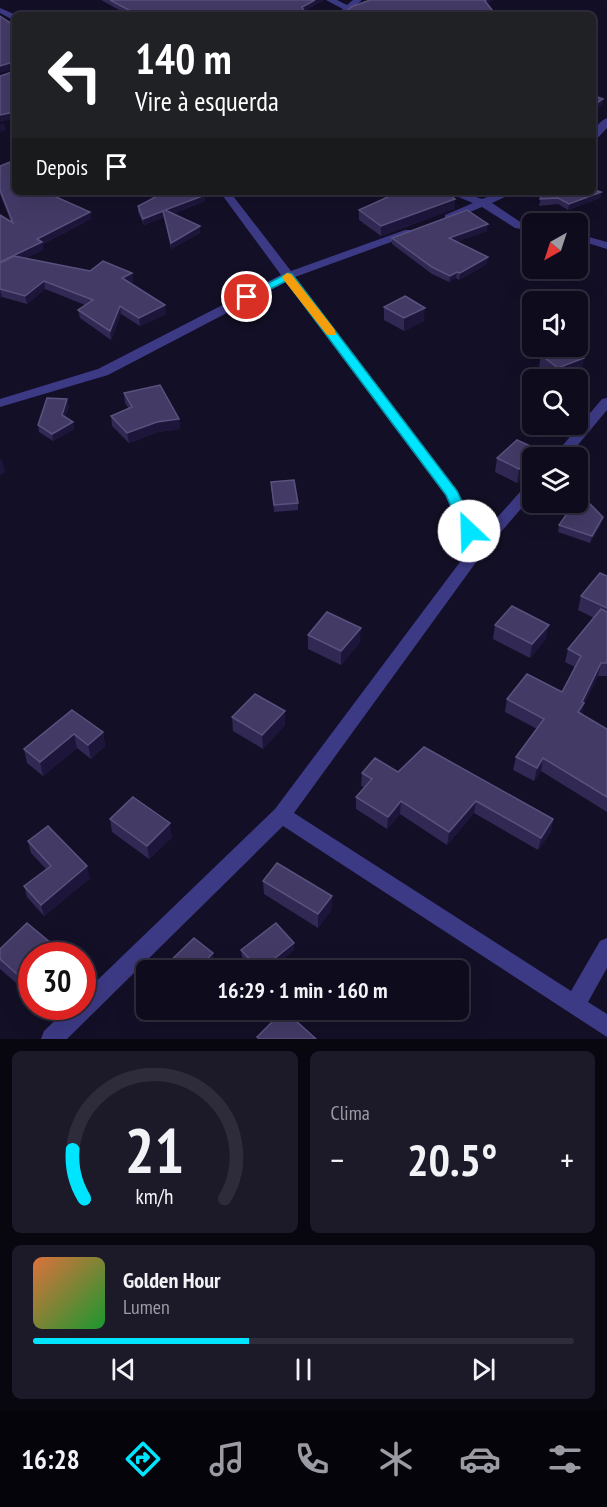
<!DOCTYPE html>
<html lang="pt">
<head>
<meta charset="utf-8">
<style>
  body { margin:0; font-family:"PT Sans Narrow",sans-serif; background:#1c1929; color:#f1f3f6; height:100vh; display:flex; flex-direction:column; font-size:22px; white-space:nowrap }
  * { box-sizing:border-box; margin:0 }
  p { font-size:20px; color:#9b9ba3 }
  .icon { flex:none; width:33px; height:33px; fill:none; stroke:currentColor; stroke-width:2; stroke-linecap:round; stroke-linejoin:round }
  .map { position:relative; height:1039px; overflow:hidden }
  .sheet { display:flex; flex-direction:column; gap:12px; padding:12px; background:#08060f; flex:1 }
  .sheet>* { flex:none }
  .top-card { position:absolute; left:12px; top:12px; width:584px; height:183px; border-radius:9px; box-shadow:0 6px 24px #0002,0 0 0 2px #2e2b3b; background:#202124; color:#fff; overflow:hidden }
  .needle { width:39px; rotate:219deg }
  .controls { position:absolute; left:522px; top:213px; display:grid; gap:12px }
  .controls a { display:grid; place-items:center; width:66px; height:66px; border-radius:9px; background:#0e0b1c; box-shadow:0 6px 24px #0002,0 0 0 2px #2e2b3b; font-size:30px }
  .speed { position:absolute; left:18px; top:942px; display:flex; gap:12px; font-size:30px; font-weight:700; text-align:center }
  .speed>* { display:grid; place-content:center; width:78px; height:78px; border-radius:50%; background:#0e0b1c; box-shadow:0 6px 24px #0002,0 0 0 2px #2e2b3b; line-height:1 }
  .speed .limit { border:9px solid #d22; background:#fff; color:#111 }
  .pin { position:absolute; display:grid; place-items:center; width:51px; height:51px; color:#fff; margin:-26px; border:3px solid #fff; border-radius:50%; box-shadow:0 2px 6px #0007 }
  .me { position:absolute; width:66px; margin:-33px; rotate:336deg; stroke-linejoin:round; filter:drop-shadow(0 0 4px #0008) }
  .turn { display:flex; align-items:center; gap:21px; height:126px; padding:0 24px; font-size:27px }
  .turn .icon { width:78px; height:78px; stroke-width:2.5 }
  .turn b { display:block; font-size:42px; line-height:51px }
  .then { display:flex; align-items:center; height:57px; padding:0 24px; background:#0003; gap:12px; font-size:22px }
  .big { font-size:45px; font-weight:700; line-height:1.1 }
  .sheet .widget { flex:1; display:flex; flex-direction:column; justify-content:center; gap:9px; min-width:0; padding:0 21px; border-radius:9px; background:#1c1929 }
  .sheet .dial { align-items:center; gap:0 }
  .dial svg { height:156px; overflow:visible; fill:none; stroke:#2e2b3b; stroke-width:7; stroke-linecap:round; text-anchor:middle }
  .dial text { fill:#f1f3f6; stroke:none }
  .song { display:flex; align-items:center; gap:18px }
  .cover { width:72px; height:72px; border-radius:9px; background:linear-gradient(135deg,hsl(20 70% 55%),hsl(130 70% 35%)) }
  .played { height:6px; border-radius:3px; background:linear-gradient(90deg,#00e5ff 40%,#2e2b3b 40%) }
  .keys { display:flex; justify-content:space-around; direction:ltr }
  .heat { display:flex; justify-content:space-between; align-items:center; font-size:33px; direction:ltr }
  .sheet .tiles { flex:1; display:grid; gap:12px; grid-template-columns:1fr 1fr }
  .widget:last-child { grid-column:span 2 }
  .trip { position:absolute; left:136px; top:960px; width:333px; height:60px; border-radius:9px; background:#0e0b1c; box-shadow:0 6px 24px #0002,0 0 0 2px #2e2b3b; font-weight:700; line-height:60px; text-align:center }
  .menu { display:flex; height:96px; justify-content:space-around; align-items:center; background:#06040b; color:#9b9ba3 }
  .menu .icon { width:42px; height:42px }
  .menu .current { color:#00e5ff }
  .menu b { font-size:27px; color:#f1f3f6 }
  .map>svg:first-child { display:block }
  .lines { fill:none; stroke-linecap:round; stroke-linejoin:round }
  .minor { fill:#3d3a85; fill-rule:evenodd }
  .wall { fill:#312854 }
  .shaded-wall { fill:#1d163a }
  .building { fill:#433a66; stroke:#5a527e; stroke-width:1.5 }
  .route { fill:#00e5ff; stroke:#0095a6; stroke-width:1.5 }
  .slow { fill:#f59e0b }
</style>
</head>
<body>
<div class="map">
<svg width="607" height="1039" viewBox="0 0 607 1039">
  <rect width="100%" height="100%" fill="#130f26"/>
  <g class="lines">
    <!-- minor -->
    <g class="minor">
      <path d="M326 0H337L347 5 353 0H362L345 15H336L343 9Z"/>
      <path d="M0 8 16 15 15 21 0 13Z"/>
      <path d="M607 118V128L592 144C592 133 597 122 607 118Z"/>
      <path d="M220 192H230L291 271 405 230H413V234L295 277 457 491 479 538 527 484 532 482V496L482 554 294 813 571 991 600 941 607 938V968L588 1002 607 1014V1037L283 826 67 1039H41L44 1031 70 1006H82V995L275 809 469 550 445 495 286 282 108 375 0 407V399L98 369 281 275Z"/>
      <path d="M446 192H461L482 199 501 192H515L492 203 522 223 532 225V231L515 228 482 207 453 219H445V215L473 203Z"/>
      <path d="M578 234 607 242V249L578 240Z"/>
      <path d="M607 398V410L567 458H552L602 399Z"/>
    </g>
  </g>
  <!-- wall -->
  <g class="wall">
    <path d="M101 0H324L304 11 305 15H128Z"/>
    <path d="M0 166 15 192 90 212 91 219 43 244V250L26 258 90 271 132 273 133 282 130 283 166 314 140 326 121 314 111 340 80 318 78 310 85 305 45 289 27 304 2 297 0 298V215L11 222 0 194Z"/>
    <path d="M542 192H601L600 198 568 210 558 204 539 206Z"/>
    <path d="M455 199 454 209 381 236 359 220V210Z"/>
    <path d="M205 201 173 214 200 226V233L171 249 164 217 144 225 138 212V206Z"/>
    <path d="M487 231 456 242 487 264 459 280 456 278 449 282 432 274 392 244V238Z"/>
    <path d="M384 307 424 321 404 331 384 320Z"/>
    <path d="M541 355 582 372 561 380H553L539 368Z"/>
    <path d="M124 393 179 419 180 429 158 432 129 443 112 426 111 416 129 409 125 403Z"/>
    <path d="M69 406 65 417 73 422 74 429 53 441 39 432 38 425Z"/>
    <path d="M497 458H532V468L517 483 495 472Z"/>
    <path d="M271 482 298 503V510L274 512Z"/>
    <path d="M601 524 590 543 558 532 559 525Z"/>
    <path d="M607 576V676H598L583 706 582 714 607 729V812L541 771 534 781 513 770 516 757 537 729 505 712 507 699 562 692 575 667 565 662 568 649 594 618 578 610 581 596Z"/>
    <path d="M495 625 546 639 530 658 493 639Z"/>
    <path d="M308 635 360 642 341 665 308 649Z"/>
    <path d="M72 710 103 732 105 746 91 759 77 748 43 776 27 763 24 749Z"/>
    <path d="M232 717 285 725 263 749 233 731Z"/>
    <path d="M398 772 553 819 551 832 538 850 474 813 447 845 400 814 387 829 356 809V797L364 787 361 786 362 773Z"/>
    <path d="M110 819 172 837 149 859 112 832Z"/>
    <path d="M28 841 90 878 44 916 27 897 24 886 46 869 31 853Z"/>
    <path d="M263 881 332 909 318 928 264 894Z"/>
    <path d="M51 943 54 956H32V979L22 988 0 969V949Z"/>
    <path d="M241 950H294L269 970H254L242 957Z"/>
    <path d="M147 984V1004L145 1001 142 988Z"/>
    <path d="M154 1010H172L164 1018Z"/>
  </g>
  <!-- shaded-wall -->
  <g class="shaded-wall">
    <path d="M315 0H324L302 12V7Z"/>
    <path d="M486 0H494L484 6 485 1Z"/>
    <path d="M13 62 14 69 0 73V66Z"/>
    <path d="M603 99 602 105 592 112V106Z"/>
    <path d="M15 112V119L0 122V115Z"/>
    <path d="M4 123 6 130 0 132V125Z"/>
    <path d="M601 192 600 198 568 210 569 204Z"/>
    <path d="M205 195V201L165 217V210Z"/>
    <path d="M455 199 454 209 381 236V226Z"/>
    <path d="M163 211 164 217 144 225 143 219Z"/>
    <path d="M90 212 91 219 43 244V250L0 270V262L37 239Z"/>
    <path d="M488 224 487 231 448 245 449 238Z"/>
    <path d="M200 226V233L171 249V243Z"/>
    <path d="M488 257 487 264 459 280 460 273Z"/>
    <path d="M457 272 456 278 449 282 450 276Z"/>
    <path d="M132 273 133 282 123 286 122 278Z"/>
    <path d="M44 281 45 289 27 304 25 296Z"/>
    <path d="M0 289 2 297 0 298Z"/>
    <path d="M165 305 166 314 140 326 139 318Z"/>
    <path d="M120 306 121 314 111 340 110 331Z"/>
    <path d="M425 308 424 321 404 331V318Z"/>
    <path d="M584 358 582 372 561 380H556L558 368Z"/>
    <path d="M67 399 69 406 63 422 62 415Z"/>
    <path d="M179 419 180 429 158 432 129 443 127 433 157 422Z"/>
    <path d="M73 422 74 429 53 441 52 434Z"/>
    <path d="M539 450 538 458H532V468L517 483 519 469Z"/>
    <path d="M2 459 5 472 0 475V460Z"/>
    <path d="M603 517 601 524 590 543 592 536Z"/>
    <path d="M549 625 546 639 530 658 532 644Z"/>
    <path d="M361 628 360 642 341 665V651Z"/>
    <path d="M601 663 598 676 583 706 581 716 578 712Z"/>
    <path d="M285 711V725L263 749 262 735Z"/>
    <path d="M103 732 105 746 91 759 88 745Z"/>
    <path d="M74 734 77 748 43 776 40 762Z"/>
    <path d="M543 758 541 771 534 781 537 768Z"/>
    <path d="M401 801 400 814 387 829 388 817Z"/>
    <path d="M476 801 474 813 447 845 449 832Z"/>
    <path d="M553 819 551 832 538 850 541 838Z"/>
    <path d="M170 823 172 837 149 859 147 846Z"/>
    <path d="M87 866 90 878 44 916 41 905Z"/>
    <path d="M332 896V909L318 928V914Z"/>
    <path d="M51 943 54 956H39Z"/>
    <path d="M294 943V950L269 970H260Z"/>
    <path d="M213 953 214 966 210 970H196Z"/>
    <path d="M32 963V979L22 988 18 975Z"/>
    <path d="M162 1010H172L164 1018Z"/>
  </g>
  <!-- building -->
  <g class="building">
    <path d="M110 0H315L302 7 305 14 299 15H138Z"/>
    <path d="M370 0H486L485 1 496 15H351L348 10 351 7Z"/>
    <path d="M0 16 15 26V64L13 62 0 66Z"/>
    <path d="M15 71V112L0 115V76Z"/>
    <path d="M592 95 603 99 592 106Z"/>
    <path d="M15 160V192H45L90 212 37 239 42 242 0 262V215L13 223 0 190V166Z"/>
    <path d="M592 189 601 192 569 204 558 198 540 199 542 192H592Z"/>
    <path d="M165 192H202L205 195 165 210 200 226 171 243 163 211 143 219 138 206Z"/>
    <path d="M399 192H445L455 199 381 226 359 210Z"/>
    <path d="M467 210 488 224 449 238 488 257 460 273 457 272 450 276 432 267 392 238Z"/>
    <path d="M14 256 90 271 103 261 132 273 122 278 165 305 139 318 120 306 110 331 78 310 93 300 44 281 25 296 0 289V263Z"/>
    <path d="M405 296 425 308 404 318 384 307Z"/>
    <path d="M564 346H569L584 358 558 368 541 355Z"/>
    <path d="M160 385 179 419 157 422 127 433 111 416 132 407 124 393Z"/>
    <path d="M47 398 67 399 62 415 73 422 52 434 38 425Z"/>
    <path d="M517 440 539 450 519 469 497 458Z"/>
    <path d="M294 480 298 503 274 505 271 482Z"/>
    <path d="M580 494 603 517 592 536 559 525 575 502H578V498Z"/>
    <path d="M600 573 607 576V608L581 596Z"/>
    <path d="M512 606 549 625 532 644 495 625Z"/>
    <path d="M601 609 607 612V663H601L582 702 584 703 578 712 607 729V797L543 758 537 768 516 757 544 719 507 699 527 674 562 692 581 656 568 649Z"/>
    <path d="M327 612 361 628 341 651 308 635Z"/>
    <path d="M255 694 285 711 262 735 232 717Z"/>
    <path d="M72 710 103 732 88 745 74 734 40 762 24 749Z"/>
    <path d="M424 747 553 819 541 838 476 801 449 832 401 801 388 817 356 797 372 779 362 773 375 758 398 772Z"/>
    <path d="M133 797 170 823 147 846 110 819Z"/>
    <path d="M48 826 87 866 41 905 24 886 51 866 28 841Z"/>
    <path d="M277 863 332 896 318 914 263 881Z"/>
    <path d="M27 923 51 943 39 956H32V963L18 975 0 959V949Z"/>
    <path d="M276 923 294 943 260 970 241 950Z"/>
    <path d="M194 938 213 953 196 970H161Z"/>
    <path d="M147 984V993L142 988Z"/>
    <path d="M284 1010 316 1039H259L257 1037Z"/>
  </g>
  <!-- route -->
  <path class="route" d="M288 273 292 274 457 491 476 531 474 535H464L446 495 286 281 251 299H243L242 297Z"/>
  <!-- slow -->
  <path class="slow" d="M287 273 291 274 335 330V335H327L283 279 282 277Z"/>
</svg>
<div class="controls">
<a><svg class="needle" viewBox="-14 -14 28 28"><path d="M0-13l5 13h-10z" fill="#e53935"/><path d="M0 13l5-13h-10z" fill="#9b9ba3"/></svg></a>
<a><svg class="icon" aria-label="sound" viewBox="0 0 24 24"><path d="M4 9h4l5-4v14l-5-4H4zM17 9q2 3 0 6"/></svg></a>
<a><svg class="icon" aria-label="search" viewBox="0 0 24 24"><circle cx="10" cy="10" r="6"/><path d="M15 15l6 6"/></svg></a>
<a><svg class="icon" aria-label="layers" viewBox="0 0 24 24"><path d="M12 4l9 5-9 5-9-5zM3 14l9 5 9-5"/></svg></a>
</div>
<div class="speed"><div class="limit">30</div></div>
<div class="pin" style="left:247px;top:297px;background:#d93025"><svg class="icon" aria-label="arrive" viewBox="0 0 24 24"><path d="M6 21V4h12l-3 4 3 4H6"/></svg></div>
<svg class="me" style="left:469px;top:531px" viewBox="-20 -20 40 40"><circle r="19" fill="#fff"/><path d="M0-13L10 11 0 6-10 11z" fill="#00e5ff"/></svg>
<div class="trip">16:29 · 1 min · 160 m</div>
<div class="top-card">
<div class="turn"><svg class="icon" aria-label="left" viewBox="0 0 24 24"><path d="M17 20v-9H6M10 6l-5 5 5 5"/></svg><div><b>140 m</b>Vire à esquerda</div></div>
<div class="then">Depois<svg class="icon" aria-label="arrive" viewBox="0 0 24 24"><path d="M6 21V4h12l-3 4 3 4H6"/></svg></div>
</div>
</div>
<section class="sheet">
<div class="tiles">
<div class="widget dial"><svg viewBox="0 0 100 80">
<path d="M14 69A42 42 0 1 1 86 69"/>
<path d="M14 69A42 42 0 0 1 8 44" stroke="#00e5ff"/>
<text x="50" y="56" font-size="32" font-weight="700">21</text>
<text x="50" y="72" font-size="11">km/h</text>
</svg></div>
<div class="widget"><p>Clima</p>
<div class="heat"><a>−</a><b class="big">20.5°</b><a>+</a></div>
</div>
<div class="widget">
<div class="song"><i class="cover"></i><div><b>Golden Hour</b><p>Lumen</p></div></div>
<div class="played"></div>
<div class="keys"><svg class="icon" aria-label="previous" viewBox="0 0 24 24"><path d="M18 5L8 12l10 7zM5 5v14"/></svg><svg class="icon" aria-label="pause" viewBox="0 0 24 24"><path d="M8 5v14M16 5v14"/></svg><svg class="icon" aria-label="next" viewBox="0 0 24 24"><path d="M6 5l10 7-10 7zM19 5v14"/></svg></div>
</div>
</div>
</section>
<nav class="menu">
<b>16:28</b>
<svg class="icon current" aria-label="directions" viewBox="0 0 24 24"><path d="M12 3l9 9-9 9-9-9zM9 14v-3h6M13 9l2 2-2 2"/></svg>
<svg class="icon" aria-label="music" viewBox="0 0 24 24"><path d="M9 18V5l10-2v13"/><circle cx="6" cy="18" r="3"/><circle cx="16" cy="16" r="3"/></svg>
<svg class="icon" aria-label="phone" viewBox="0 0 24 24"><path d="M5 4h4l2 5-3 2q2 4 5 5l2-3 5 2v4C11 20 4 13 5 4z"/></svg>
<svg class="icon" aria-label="climate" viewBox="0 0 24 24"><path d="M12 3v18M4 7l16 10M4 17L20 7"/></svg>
<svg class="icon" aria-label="car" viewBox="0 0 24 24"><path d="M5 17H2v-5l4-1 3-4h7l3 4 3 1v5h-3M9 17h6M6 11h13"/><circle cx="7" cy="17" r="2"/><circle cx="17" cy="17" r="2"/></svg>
<svg class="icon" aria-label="filters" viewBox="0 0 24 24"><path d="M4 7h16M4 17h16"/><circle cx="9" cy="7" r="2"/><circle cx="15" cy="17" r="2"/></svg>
</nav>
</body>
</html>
